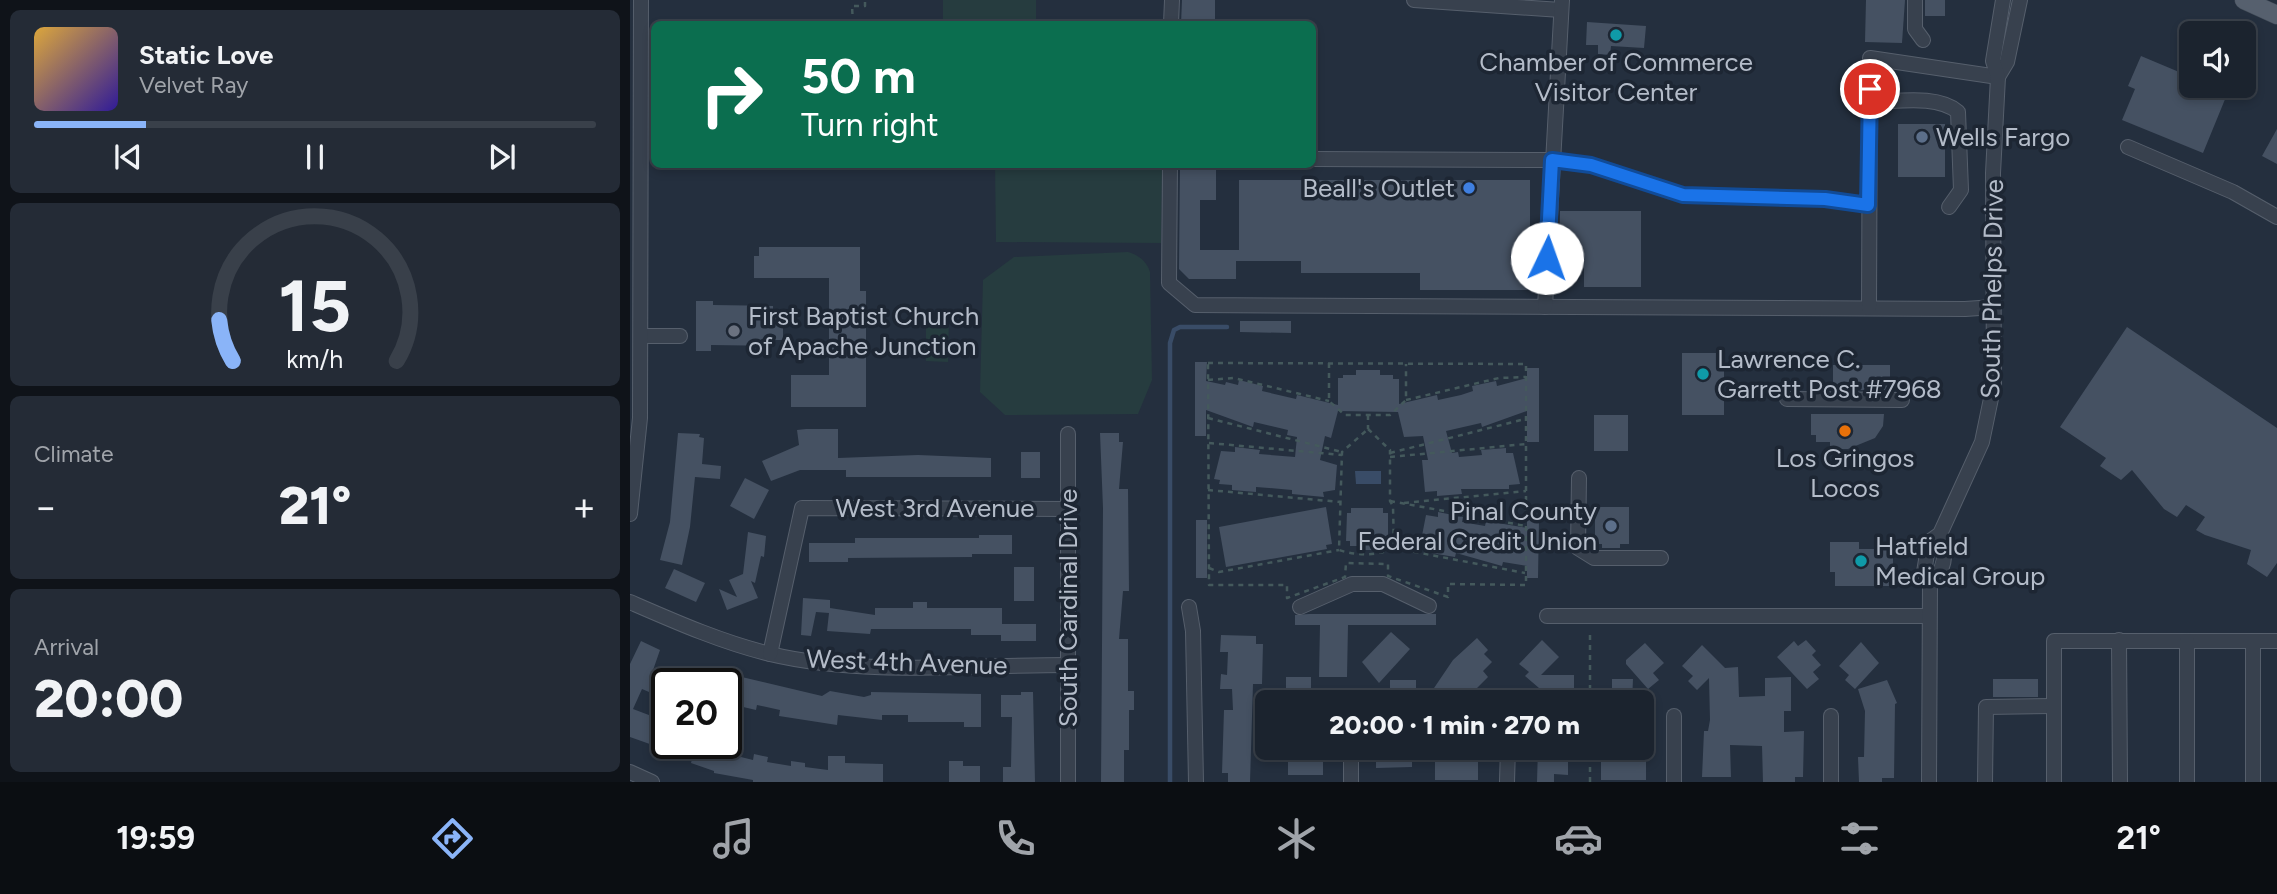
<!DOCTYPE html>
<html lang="en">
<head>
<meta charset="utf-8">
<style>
  body { margin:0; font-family:Figtree,sans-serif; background:#242b36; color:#f1f3f6; height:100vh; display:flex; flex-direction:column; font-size:26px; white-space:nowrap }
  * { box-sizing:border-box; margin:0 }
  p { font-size:23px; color:#a0a4aa }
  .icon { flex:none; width:38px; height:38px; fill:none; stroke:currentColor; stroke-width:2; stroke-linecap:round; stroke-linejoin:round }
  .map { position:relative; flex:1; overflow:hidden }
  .details { display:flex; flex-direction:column; gap:10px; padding:10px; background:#0f1319; width:630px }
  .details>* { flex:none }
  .top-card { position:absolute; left:21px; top:21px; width:665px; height:147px; border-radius:10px; box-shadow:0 4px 10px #0003,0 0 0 2px #39404a; background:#0b6e4f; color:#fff; overflow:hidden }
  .tools { position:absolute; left:1549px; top:21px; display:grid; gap:14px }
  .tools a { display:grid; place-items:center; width:77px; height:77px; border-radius:10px; background:#1b232e; box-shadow:0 4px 10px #0003,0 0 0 2px #39404a; font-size:35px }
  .speed { position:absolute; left:21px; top:668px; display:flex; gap:14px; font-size:35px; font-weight:700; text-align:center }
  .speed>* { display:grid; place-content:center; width:91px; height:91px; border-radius:50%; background:#1b232e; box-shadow:0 4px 10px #0003,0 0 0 2px #39404a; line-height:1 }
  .speed .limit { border:4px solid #111; border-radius:10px; background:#fff; color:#111 }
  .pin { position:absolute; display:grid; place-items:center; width:60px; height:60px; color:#fff; margin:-30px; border:4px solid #fff; border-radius:50%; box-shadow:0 2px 7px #0007 }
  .me { position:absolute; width:77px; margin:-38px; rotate:3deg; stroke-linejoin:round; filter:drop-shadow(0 0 5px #0008) }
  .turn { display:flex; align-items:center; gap:24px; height:147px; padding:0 35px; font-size:32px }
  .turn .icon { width:91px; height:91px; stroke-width:2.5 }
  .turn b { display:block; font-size:49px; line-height:60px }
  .big { font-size:52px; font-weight:800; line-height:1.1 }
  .details .card { flex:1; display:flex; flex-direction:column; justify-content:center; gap:10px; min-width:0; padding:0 24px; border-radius:10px; background:#242b36 }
  .details .dial { align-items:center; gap:0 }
  .dial svg { height:182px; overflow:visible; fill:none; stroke:#39404a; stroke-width:7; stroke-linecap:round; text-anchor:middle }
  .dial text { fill:#f1f3f6; stroke:none }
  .song { display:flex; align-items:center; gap:21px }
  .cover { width:84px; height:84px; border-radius:10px; background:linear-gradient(135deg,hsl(40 70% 55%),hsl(250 70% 35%)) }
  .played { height:7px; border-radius:4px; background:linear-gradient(90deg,#8ab4f8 20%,#39404a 20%) }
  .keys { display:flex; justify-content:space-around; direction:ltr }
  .heat { display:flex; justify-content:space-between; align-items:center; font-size:38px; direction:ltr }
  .trip { position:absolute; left:625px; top:690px; width:399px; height:70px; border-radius:10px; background:#1b232e; box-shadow:0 4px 10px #0003,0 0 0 2px #39404a; font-weight:800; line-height:70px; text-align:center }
  .tab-bar { display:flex; height:112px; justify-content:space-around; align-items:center; background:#0b0e12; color:#a0a4aa }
  .tab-bar .icon { width:49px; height:49px }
  .tab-bar .current { color:#8ab4f8 }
  .tab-bar b { font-size:32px; color:#f1f3f6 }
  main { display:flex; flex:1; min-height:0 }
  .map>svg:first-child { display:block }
  .green { fill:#263c3f }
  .water { fill:#394c67 }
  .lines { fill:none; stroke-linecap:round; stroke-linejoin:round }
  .stream { stroke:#394c67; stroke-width:4.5 }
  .building { fill:#455162 }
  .minor-casing { stroke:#565f6c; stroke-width:16 }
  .major-casing { stroke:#414a57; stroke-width:19 }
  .path { stroke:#44595c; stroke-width:2.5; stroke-dasharray:5 5; stroke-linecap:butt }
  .minor { stroke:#38414e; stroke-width:14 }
  .major { stroke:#56606e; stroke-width:18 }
  .route-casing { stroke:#114b97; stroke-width:18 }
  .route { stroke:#1a73e8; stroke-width:12 }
  .culture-dot { fill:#0f9aa8; stroke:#1d2633; stroke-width:2.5 }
  .service-dot { fill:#5c6f8a; stroke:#1d2633; stroke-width:2.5 }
  .shop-dot { fill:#3f7fe0; stroke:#1d2633; stroke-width:2.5 }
  .worship-dot { fill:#6b7280; stroke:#1d2633; stroke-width:2.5 }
  .food-dot { fill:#e8710a; stroke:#1d2633; stroke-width:2.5 }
  .labels { text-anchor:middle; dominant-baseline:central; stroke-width:7; stroke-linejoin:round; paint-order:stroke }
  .poi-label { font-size:26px; fill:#b4bcc9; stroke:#1d2633; text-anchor:start }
  .street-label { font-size:26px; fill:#b4bcc9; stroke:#1d2633 }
</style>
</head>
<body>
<main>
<section class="details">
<div class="card">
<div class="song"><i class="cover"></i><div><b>Static Love</b><p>Velvet Ray</p></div></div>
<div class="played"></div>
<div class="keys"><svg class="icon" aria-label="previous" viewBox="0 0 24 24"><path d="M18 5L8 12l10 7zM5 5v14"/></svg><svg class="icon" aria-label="pause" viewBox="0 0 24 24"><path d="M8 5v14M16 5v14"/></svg><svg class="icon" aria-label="next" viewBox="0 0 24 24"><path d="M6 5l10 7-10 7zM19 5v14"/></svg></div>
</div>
<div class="card dial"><svg viewBox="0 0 100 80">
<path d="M14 69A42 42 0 1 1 86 69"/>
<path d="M14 69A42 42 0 0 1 8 51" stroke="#8ab4f8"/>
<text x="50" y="56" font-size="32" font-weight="700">15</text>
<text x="50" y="72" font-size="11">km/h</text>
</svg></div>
<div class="card"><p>Climate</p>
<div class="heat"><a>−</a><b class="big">21°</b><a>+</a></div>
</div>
<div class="card"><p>Arrival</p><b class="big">20:00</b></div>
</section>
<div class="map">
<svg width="1647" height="782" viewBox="0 0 1647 782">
  <rect width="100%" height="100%" fill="#242f3e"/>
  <!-- green -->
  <g class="green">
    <rect x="313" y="0" width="93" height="24"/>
    <path d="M365 165H532L531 243 366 242Z"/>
    <path d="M498 252C509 255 517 262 520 272L522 380 508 414 375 415 350 392 353 280 384 257Z"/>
    <path d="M296 314 319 315 318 362 296 361Z"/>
  </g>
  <!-- water -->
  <path class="water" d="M725 471H751V484H726Z"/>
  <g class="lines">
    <!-- stream -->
    <path class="stream" d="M540 782V343L544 330 550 327H597"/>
  </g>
  <!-- building -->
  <g class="building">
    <path d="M552 0H585V24H551Z"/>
    <path d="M1236 0H1275L1272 43 1235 42Z"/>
    <rect x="1295" y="0" width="20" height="16"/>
    <path d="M957 22 1016 26 1014 48 981 46 980 55 968 54V45H956Z"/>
    <path d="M1511 56 1561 77V86H1583L1598 92 1573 153 1492 120 1505 89 1498 86Z"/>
    <rect x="1268" y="124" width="47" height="53"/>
    <path d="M1647 129V164L1632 156Z"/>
    <path d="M550 164H586V200H570V250H609V180H900V290H790V273H671V261H606V279H559L549 269Z"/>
    <path d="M930 211H1011V287H954V262H929Z"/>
    <path d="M129 247H230V291H236V407H161V375H199V278H124V256H129Z"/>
    <path d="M66 301H83V305L143 306V312H153V340H143V346L81 345V351H66Z"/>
    <path d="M610 321H661V333L610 332Z"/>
    <path d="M1497 327 1647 428V563L1637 577 1617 564 1621 550 1575 535 1566 530 1575 517 1556 505 1547 517 1534 509 1502 470 1491 480 1470 466 1476 458 1430 427Z"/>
    <rect x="1052" y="353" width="42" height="62"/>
    <path d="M565 362H577L576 381 595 385 596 382 608 385 609 380 633 386 632 391 666 399 667 395 708 405V378H713V375H726V370H750V375H763V379H769V404L807 395 808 400 831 395 843 391 842 386 866 381 867 386 897 378V368H909V442H897V411L852 427 851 423 816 431 822 453 828 452 829 457 852 455 851 450 876 448V453H883L890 484 879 485V489H831L832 494 807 496V491L795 492 792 460H798L793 436 774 437 768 412 708 411 701 438 695 436 690 460 707 465 705 490 693 492 694 497 662 494V490L639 488 626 487V492L602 490V485L589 484 590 480 584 479 591 451 605 452V447L630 450 629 454 665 457 667 437 657 435 658 430 624 422 623 427 576 410V436H565Z"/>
    <rect x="1203" y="365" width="57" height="25"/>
    <path d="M1181 414H1254L1253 426 1245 438 1218 449H1200V442H1186V435H1181Z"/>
    <rect x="964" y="415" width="34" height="36"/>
    <path d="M176 429H208V458L288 455 361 458V477H216V470H170L141 481 132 461 169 445 167 430Z"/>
    <path d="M48 433 70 434 69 437 74 438 72 464 91 466 90 479 65 477 60 527 52 565 30 560 40 522Z"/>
    <path d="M470 433H489V442H493L489 489H498L499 591H493L489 639H498V691H504V710H499V750H494V782H471L473 508Z"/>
    <rect x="391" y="452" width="19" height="26"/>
    <path d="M115 478 139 490 124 519 100 506Z"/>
    <path d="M696 507 702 544 696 545 697 549 596 567 589 527Z"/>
    <path d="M965 507H999V544H990V548H972V544H965Z"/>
    <path d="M721 508H753V513H758V541H753V546H745V550H728V546H720V541H716L717 513H721Z"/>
    <path d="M808 512 833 517 832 522 855 526 856 521 897 528V520H909L908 578H897V566L873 562 872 566 826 553 825 557 801 553 802 548 790 546 796 515 808 517Z"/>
    <rect x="566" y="520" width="11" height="58"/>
    <path d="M118 532 136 536 134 557 131 556 125 583 121 581 128 598 97 610 89 589 107 597 99 580 113 574Z"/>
    <path d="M349 535H382V554H342V557L218 558V562H179V543H225V538H349Z"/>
    <path d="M1200 542H1229V549H1263V586H1205V572H1200Z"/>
    <rect x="384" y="567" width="20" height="34"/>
    <path d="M44 569 75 583 66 602 35 588Z"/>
    <path d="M173 598 200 600V608L245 615V608H283V602H297V608H372V624H406V641H371V635H341V629H241L240 634 197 631 199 613 186 612 181 636 171 635Z"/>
    <path d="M679 614H806V625H718L717 677H689L690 625H665V615Z"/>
    <path d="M761 632 780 649 749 683 732 662Z"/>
    <path d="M591 635 626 636V644H633L632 684H623L620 782H598V773H592L594 710H603L602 689H590L591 674 597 675 598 652H590Z"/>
    <path d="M847 638 858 650 854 654 862 662 853 671 858 677 845 690 851 694 846 702H818L802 691 823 660Z"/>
    <path d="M912 640 929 657 911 675H944V702H909V688L895 676 899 672 889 664Z"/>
    <path d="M1176 640 1186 651 1182 655 1191 665 1183 672 1189 679 1177 689 1147 657 1164 641 1168 646Z"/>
    <path d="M11 641 30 650 21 676 33 682 26 695 12 689 3 709 32 720 31 725 37 727V744H79L100 749 99 754 123 760 124 754 138 757 137 762 161 766V761L175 763V767L198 770V756H215V763L253 764V782H123V780L84 773V771L61 763 62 759 0 737V664Z"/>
    <path d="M1231 642 1249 663 1225 689 1215 680 1219 675 1209 666Z"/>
    <path d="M1015 643 1034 663 1023 673 1029 680 1018 689 996 664V660Z"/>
    <path d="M1072 645 1095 668 1108 667 1109 697 1135 696V678L1161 677V711H1154V732L1174 731 1173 777H1165V782H1133L1132 746 1100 745 1101 777H1072L1074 731H1078L1080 720 1079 678 1067 690 1058 681 1063 676 1052 666Z"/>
    <path d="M78 669 192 696 200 691 234 697 241 695V692L351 694V727H334V722H278V715H252V720L208 715 207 725 149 716 150 710 127 705 126 710 109 706 111 699 96 695V684H75Z"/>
    <rect x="656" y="677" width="25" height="25"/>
    <path d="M982 679H1003L1002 702 974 700V689H982Z"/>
    <rect x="1363" y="679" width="45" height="18"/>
    <rect x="760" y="680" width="26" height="22"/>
    <path d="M1257 680 1267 703 1265 704 1264 778H1252V782H1229L1228 757H1234L1235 711 1228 689Z"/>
    <path d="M391 692H403L405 782H373V767H381L382 717H371V695H391Z"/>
    <rect x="658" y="747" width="35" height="28"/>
    <path d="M746 747H782V767L746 768Z"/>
    <path d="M908 747H938V775L924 774V782H907Z"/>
    <path d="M1016 754V780H971V755Z"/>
    <path d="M848 758V780H805V759Z"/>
    <path d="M319 761H333V766H350V782H319Z"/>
  </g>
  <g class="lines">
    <!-- minor casing -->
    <g class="minor-casing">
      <g id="minor">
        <path d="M784 0 931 10"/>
        <path d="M1285 0V29L1293 40"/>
        <path d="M541 24 542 0"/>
        <path d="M1368 77 1377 62 1390 0"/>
        <path d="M1239 102C1266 102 1307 94 1328 112L1331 190 1319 207"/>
        <path d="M1498 147 1603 192 1647 217"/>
        <path d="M682 159 922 160 961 165 1053 195 1195 199 1239 205"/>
        <path d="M540 164 539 283 565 305 1335 309 1364 307"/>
        <path d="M915 307 932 0"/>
        <path d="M1239 308 1240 58 1368 77"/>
        <path d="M11 336H50"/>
        <path d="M1157 399 1272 400"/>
        <path d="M438 434V782"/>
        <path d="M949 478 948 548 964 558H1031"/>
        <path d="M0 514 10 418 11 0"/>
        <path d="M1300 583C1316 570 1317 553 1310 534"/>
        <path d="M0 602C46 622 91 642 140 654 232 676 343 665 438 665"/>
        <path d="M559 607 563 631 566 782"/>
        <path d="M670 607 722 584H753L799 606"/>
        <path d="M917 616H1299"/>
        <path d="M1489 640 1490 782"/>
        <path d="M1623 641V782"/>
        <path d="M140 654 172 508 438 509"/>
        <path d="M1044 716V782"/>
        <path d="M0 772 22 782"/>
        <path d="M721 782V747"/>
        <path d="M877 782 878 747"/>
        <path d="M1201 782V716"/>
        <path d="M1299 782 1300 583 1294 572 1299 542 1310 534 1352 442 1364 384 1363 173 1368 77 1363 61 1373 0"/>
        <path d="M1355 782 1356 707 1424 706"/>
        <path d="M1424 782V641H1647"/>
        <path d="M1557 782V641"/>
      </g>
    </g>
    <!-- major casing -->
    <g class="major-casing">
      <path id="major" d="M1614 0 1647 15"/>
    </g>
    <!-- path -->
    <g class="path">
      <path d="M223 24 222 6H235V0"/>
      <path d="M578 363 896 364V585L818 584V597L758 576V564L716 563 715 577 657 598V585H579Z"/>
      <path d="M699 363V401L715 415H760L776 400V364"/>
      <path d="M578 380 604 378 699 401"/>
      <path d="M776 400 869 378 896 377"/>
      <path d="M738 415V429"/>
      <path d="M578 418 712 452"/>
      <path d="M738 429 760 450V501L763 506 764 548C747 556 727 556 709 550L712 452Z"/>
      <path d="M579 443 712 455"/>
      <path d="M760 453 895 419"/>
      <path d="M760 457 896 444"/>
      <path d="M578 490 710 502"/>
      <path d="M760 501 896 526"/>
      <path d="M774 503 896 491"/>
      <path d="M764 548 895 573"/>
      <path d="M579 568 589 572 709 550"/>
      <path d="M960 635V702"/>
      <path d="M960 747V782"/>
    </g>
    <!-- minor -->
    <use href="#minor" class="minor"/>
    <!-- major -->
    <use href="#major" class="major"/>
  </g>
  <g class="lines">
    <!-- route casing -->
    <g class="route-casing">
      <path id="route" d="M917 258 922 160 961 165 1053 195 1195 199 1238 205 1240 89"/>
    </g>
    <!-- route -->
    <use href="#route" class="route"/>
  </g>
  <!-- markers -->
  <g class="culture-dot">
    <circle cx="986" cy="35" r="7"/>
    <circle cx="1073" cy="374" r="7"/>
    <circle cx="1231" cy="561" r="7"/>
  </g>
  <g class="service-dot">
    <circle cx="1292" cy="137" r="7"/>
    <circle cx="981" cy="526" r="7"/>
  </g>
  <circle class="shop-dot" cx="839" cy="188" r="7"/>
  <circle class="worship-dot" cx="104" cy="331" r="7"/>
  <circle class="food-dot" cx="1215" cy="431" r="7"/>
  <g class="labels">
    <!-- poi labels -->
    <g class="poi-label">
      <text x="986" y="62" text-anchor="middle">Chamber of Commerce<tspan x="986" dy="30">Visitor Center</tspan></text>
      <text x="1306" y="137">Wells Fargo</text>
      <text x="825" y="188" text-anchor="end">Beall's Outlet</text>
      <text x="118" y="316">First Baptist Church<tspan x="118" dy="30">of Apache Junction</tspan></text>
      <text x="1087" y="359">Lawrence C.<tspan x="1087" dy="30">Garrett Post #7968</tspan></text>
      <text x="1215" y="458" text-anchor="middle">Los Gringos<tspan x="1215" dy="30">Locos</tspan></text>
      <text x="967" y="511" text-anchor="end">Pinal County<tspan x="967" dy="30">Federal Credit Union</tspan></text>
      <text x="1245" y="546">Hatfield<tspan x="1245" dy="30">Medical Group</tspan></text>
    </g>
    <!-- street labels -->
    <g class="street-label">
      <text transform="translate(1362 289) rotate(-89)">South Phelps Drive</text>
      <text x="305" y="508">West 3rd Avenue</text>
      <text transform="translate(438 608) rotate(-90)">South Cardinal Drive</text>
      <text transform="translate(277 662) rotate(2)">West 4th Avenue</text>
    </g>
  </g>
</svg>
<div class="tools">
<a><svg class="icon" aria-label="sound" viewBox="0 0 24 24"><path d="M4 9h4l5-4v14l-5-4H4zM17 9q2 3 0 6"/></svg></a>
</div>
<div class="speed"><div class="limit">20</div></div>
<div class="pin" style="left:1240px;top:89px;background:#d93025"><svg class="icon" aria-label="arrive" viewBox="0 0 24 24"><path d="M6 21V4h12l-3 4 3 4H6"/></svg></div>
<svg class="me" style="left:917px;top:258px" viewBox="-20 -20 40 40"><circle r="19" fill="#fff"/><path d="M0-13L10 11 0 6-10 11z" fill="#1a73e8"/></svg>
<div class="trip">20:00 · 1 min · 270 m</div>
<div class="top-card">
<div class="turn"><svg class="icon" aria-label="right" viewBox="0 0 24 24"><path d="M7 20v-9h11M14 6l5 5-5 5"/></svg><div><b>50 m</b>Turn right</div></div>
</div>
</div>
</main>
<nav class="tab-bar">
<b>19:59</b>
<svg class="icon current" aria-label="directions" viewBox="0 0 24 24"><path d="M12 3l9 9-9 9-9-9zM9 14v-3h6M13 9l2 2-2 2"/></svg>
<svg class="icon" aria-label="music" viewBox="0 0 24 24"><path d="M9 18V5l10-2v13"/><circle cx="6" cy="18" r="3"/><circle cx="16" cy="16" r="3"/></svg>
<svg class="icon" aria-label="phone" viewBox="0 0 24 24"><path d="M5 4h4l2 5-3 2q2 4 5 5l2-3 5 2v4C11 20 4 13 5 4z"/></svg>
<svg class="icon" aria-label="climate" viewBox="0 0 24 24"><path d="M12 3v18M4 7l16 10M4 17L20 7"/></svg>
<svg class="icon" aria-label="car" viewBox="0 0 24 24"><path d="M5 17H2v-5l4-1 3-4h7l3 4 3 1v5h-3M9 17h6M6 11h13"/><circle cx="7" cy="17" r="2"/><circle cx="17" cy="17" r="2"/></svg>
<svg class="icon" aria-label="filters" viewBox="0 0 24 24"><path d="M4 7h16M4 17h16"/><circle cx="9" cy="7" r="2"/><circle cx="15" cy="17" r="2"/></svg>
<b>21°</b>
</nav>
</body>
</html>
